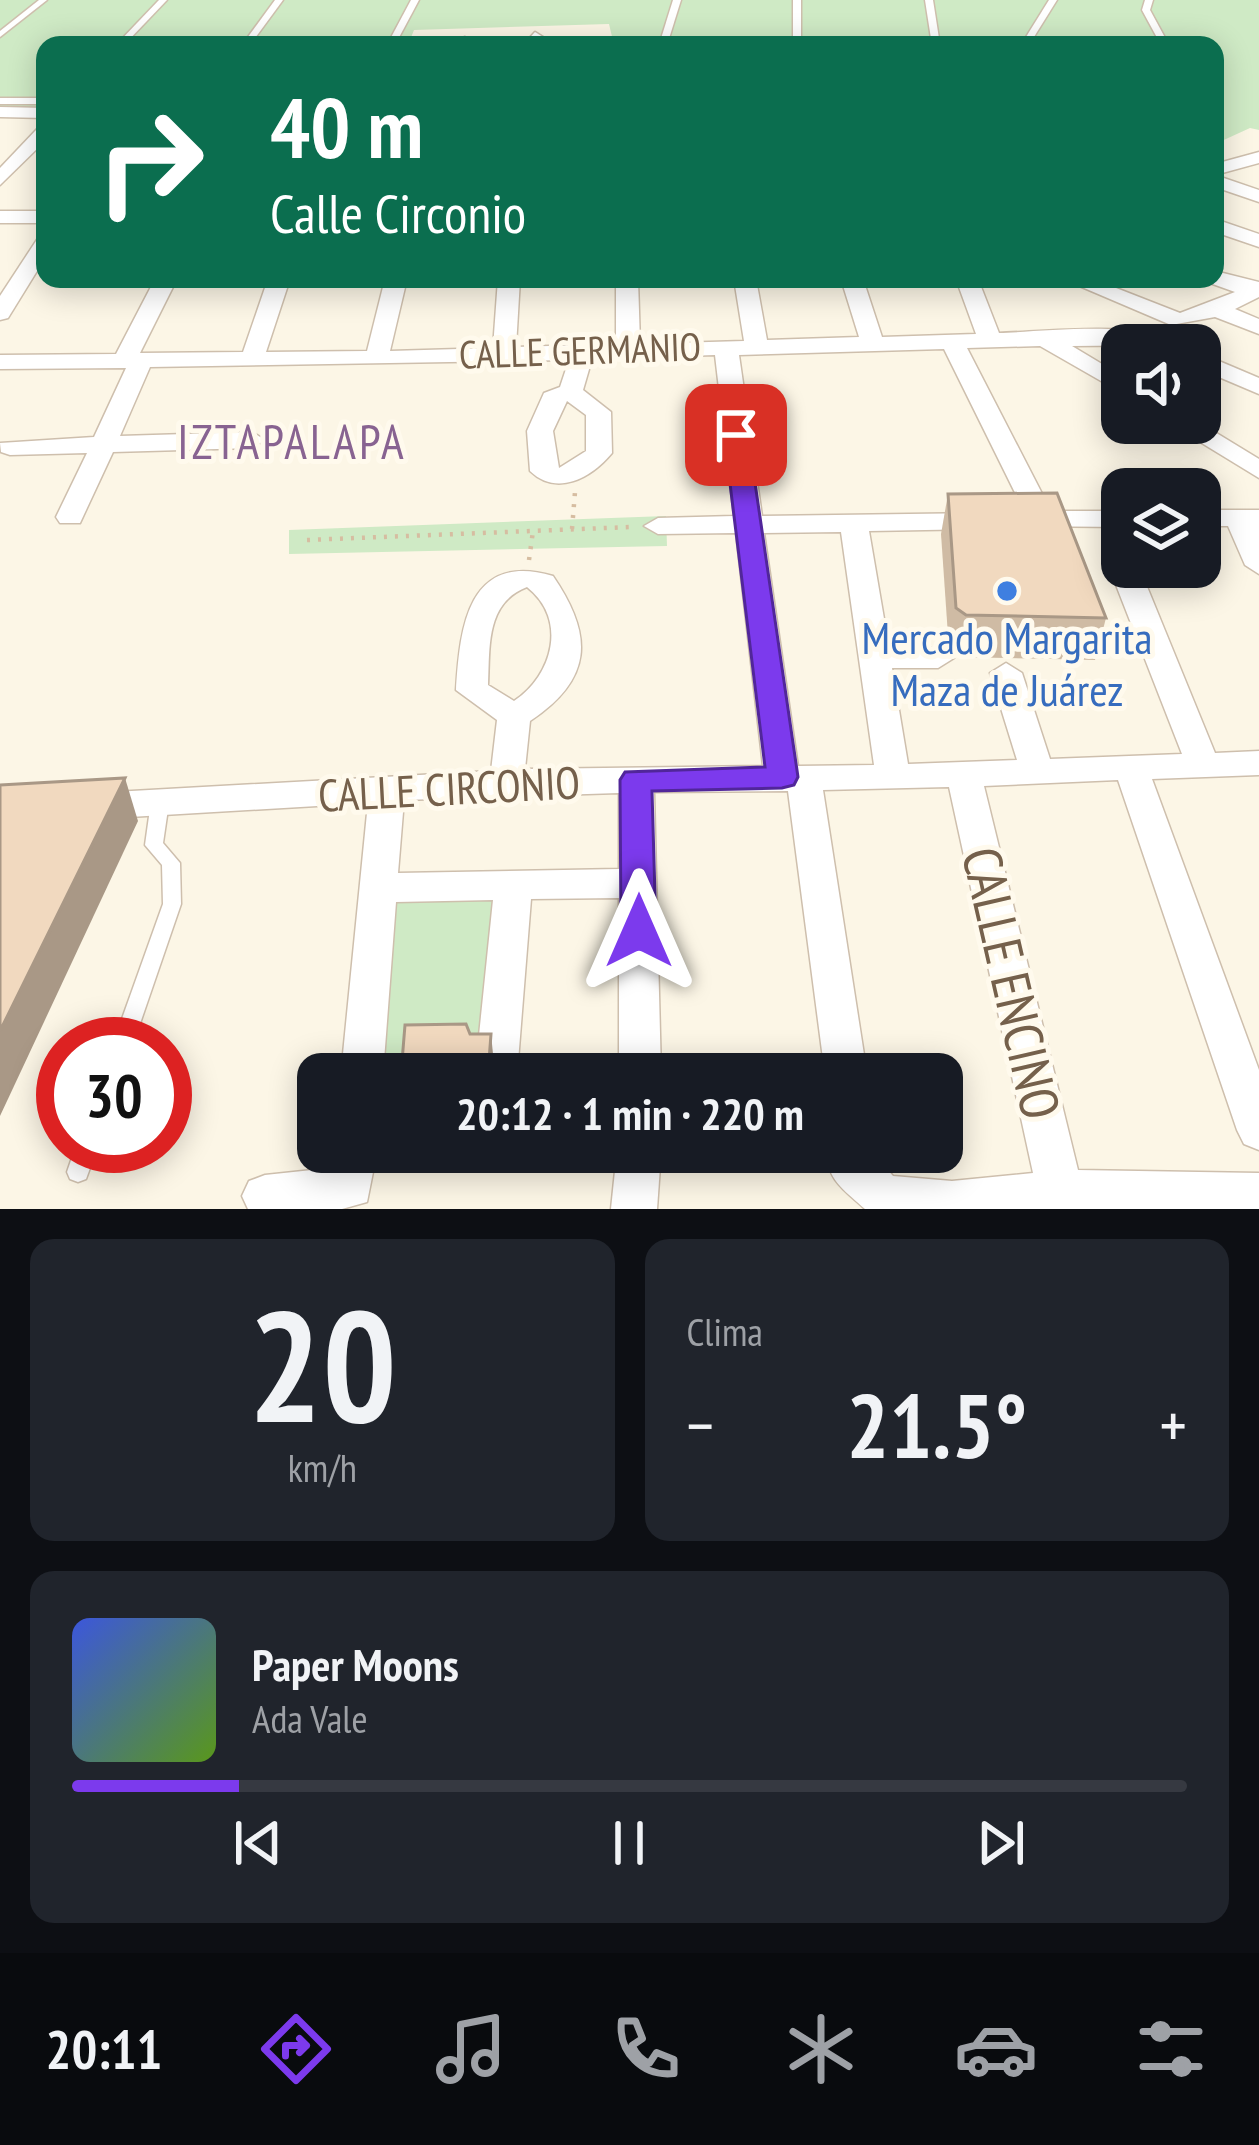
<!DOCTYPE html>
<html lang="es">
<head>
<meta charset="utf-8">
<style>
  body { margin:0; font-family:"PT Sans Narrow",sans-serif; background:#20242c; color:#f1f3f6; height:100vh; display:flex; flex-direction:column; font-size:45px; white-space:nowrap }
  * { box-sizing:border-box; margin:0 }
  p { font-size:39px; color:#9ea1a6 }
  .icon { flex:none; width:66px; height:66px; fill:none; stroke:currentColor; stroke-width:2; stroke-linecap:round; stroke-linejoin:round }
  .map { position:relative; height:1209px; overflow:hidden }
  .drawer { display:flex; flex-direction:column; gap:30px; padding:30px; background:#0d0f14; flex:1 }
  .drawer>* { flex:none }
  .banner { position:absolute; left:36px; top:36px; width:1188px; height:252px; border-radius:24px; box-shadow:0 6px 30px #0003; background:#0b6e4f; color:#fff; overflow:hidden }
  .controls { position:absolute; left:1101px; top:324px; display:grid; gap:24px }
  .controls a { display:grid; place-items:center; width:120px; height:120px; border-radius:24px; background:#171b24; box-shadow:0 6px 30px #0003; font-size:60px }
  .speed { position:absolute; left:36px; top:1017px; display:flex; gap:24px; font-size:60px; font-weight:700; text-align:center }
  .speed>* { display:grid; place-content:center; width:156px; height:156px; border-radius:50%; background:#171b24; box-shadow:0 6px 30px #0003; line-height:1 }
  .speed .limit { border:18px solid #d22; background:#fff; color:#111 }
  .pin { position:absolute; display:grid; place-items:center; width:102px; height:102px; color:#fff; margin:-51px; border-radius:24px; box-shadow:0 6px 18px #0006 }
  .me { position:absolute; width:132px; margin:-66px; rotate:0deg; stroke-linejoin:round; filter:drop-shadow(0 0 9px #0008) }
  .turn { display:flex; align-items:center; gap:42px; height:252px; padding:0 36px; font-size:54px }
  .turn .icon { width:156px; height:156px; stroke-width:2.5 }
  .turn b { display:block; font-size:84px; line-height:102px }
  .big { font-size:90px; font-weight:700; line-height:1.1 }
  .drawer .widget { flex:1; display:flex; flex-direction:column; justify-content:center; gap:18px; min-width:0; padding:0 42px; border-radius:24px; background:#20242c }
  .drawer .dial { align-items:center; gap:0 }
  .dial b { font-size:156px; line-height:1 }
  .song { display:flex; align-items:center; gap:36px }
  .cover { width:144px; height:144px; border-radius:18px; background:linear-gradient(135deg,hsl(230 70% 55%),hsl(90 70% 35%)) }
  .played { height:12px; border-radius:6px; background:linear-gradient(90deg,#7c3aed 15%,#363941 15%) }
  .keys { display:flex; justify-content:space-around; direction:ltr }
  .heat { display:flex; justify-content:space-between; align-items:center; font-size:66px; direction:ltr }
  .drawer .tiles { flex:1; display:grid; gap:30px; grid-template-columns:1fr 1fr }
  .widget:last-child { grid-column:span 2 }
  .trip { position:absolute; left:297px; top:1053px; width:666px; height:120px; border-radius:24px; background:#171b24; box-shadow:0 6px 30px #0003; font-weight:700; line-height:120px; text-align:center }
  .dock { display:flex; height:192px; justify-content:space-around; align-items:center; background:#090b0e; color:#9ea1a6 }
  .dock .icon { width:84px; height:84px }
  .dock .on { color:#7c3aed }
  .dock b { font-size:54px; color:#f1f3f6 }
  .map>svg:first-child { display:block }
  .green { fill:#cfeac5 }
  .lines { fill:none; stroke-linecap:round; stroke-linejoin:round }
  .service-casing { stroke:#cebfad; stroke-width:3 }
  .minor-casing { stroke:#cebfad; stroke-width:3 }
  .path { stroke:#d6bda1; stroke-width:4.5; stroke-dasharray:3 8; stroke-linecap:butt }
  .service { fill:#fff; fill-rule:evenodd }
  .minor { fill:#fff; fill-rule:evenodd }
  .wall { fill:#cfbba4 }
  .shaded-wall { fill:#a99886 }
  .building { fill:#f1d9bf; stroke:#a99886; stroke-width:3 }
  .route { fill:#7c3aed; stroke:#51269a; stroke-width:3 }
  .shop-dot { fill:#3f7fe0; stroke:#fffaed; stroke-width:4.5 }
  .labels { text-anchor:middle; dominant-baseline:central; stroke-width:10; stroke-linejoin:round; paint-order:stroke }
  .far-street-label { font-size:39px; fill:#75604b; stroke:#fffaed }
  .shop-label { font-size:45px; fill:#366cbe; stroke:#fffaed }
  .street-label { font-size:45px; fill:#75604b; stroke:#fffaed }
  .neighbourhood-label { font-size:48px; letter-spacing:3px; fill:#886391; stroke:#fffaed }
  .near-street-label { font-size:54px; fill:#75604b; stroke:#fffaed }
</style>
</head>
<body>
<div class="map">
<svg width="1259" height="1209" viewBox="0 0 1259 1209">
  <rect width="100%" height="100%" fill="#fcf6e6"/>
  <!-- green -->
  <g class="green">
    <path d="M0 0H1259V130L1250 128 1215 144V45H614L609 24 414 30 408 45H45V109H0Z"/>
    <path d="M666 516 667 546 289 554V530Z"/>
    <path d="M513 885 497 1068 362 1074 378 888Z"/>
  </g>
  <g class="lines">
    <!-- service casing -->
    <g class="service-casing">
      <g id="service">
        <path d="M39 0H47L0 37V31Z"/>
        <path d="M159 0H167L124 45H116Z"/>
        <path d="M275 0H283L250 45H242Z"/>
        <path d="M411 0H419L395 45H387Z"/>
        <path d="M673 0H681L667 45H659Z"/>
        <rect x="793" y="0" width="8" height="45"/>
        <path d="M925 0H933L940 45H932Z"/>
        <path d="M1049 0H1057L1029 45H1021Z"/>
        <path d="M1145 0H1153L1150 10 1169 45H1161L1142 10Z"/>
        <rect x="0" y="98" width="45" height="6"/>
        <path d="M160 796 166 798 169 802 163 843 180 863 181 904 133 1044H113L163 904 162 865 145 845 151 802 154 798Z"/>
        <path d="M76 1146H98L86 1179 78 1182 70 1179 67 1172Z"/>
      </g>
    </g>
    <!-- minor casing -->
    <g class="minor-casing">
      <g id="minor">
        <path d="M535 32 543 37 539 45H523Z"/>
        <path d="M465 37 472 45H456L460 39Z"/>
        <path d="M0 107 45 108V118L0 117Z"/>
        <path d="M45 128V141L0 185V168L37 129Z"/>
        <path d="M1259 152V163L1215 175 1259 190V202L1215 187V164Z"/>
        <rect x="0" y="211" width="45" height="12"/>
        <path d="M1215 219 1259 234V247L1215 232Z"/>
        <path d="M45 236V258L8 318 0 320V296L38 238Z"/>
        <path d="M1215 271 1259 282V297L1235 309 1259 319V334L1215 317 1171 325 1063 279H1093L1180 313 1235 292 1207 282 1215 279Z"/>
        <path d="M155 279H177L140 353 243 352 268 279H290L266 352 367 351 385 279H407L390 351 493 348 498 279H520L516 347 616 344V279H638L640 344 744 341 734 279H756L767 340 859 337 841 279H863L882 337 976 334 956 279H978L999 333C1041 332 1148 319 1179 345L1072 346 1122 376V393L1040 346 967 348 1051 511H1122V527L1020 526 1016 520 1025 513 944 349 739 355 762 516 982 513 996 521 982 529 869 531 889 648H938L954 658 938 668H892L908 764 1017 760 990 673 1006 663 1022 673 1050 759 1182 754 1109 567 1122 559V567H1139L1215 753 1259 751V775L1152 779 1259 1070V1150L1244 1144 1237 1130 1118 780 984 786 1078 1170 1259 1173V1209H865C847 1192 825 1179 828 1152H872L893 1176 952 1181 1033 1173 949 787 823 790 867 1074H825L788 791 654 792 661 1074H619V898L531 899 517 1074H475L493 900 396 902 383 1074H341L368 803 96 819 84 815 78 806 84 797 96 793 491 771 497 720 456 690C460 627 468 551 553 576 594 636 593 679 530 721L525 769 763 766 736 533 658 534 644 526 658 518 734 516 715 355 592 359 583 390 611 412 612 453C591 478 557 497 530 471L527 431 544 393 560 387 569 360 150 367 120 436 252 432 265 440 252 448 113 452 80 523H60L56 517 87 453 10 455 1 452 0 443 94 437 126 368 0 369V355L116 354ZM567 401 586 415V451L559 468 553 431ZM841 532 874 765 798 766 764 533ZM527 587C568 619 553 675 514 701L488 685C490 648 485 603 527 587ZM619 793V869L398 873 404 800Z"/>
        <path d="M1200 353 1259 378V394L1200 369Z"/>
        <path d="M1169 423H1200L1259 459V478Z"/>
        <path d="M1200 510H1259V574L1245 565 1228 526H1200Z"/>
        <path d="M333 1152H377L367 1202 342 1209H248L242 1196 249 1181 265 1175 331 1168Z"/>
        <path d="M617 1152H661L657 1209H611Z"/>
      </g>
    </g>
    <!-- path -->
    <g class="path">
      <path d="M572 529 575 492"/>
      <path d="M307 540 631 527"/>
      <path d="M529 560 533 531"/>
    </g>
    <!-- service -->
    <use href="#service" class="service"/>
    <!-- minor -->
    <use href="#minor" class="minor"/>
  </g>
  <!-- wall -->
  <path class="wall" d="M948 494 1106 618 1095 660 958 657 949 650 941 534Z"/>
  <!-- shaded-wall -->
  <g class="shaded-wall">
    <path d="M125 778 138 821 0 1116V1031Z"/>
    <path d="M491 1034 495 1074H488Z"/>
  </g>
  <!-- building -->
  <g class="building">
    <path d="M1057 493 1106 618 966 615 956 608 948 494Z"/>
    <path d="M125 778 0 1031V785Z"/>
    <path d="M466 1024 470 1034H491L488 1074H401L405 1025Z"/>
  </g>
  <!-- route -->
  <path class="route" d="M736 428 748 435 798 777 794 785 782 788 652 791 656 931 651 941 639 945 626 941 621 931 620 780 625 772 765 767 724 435Z"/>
  <!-- markers -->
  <circle class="shop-dot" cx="1007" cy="591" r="12"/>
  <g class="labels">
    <!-- far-street labels -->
    <g class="far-street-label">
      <text transform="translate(580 350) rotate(-2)">CALLE GERMANIO</text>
    </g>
    <!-- shop labels -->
    <g class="shop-label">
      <text x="1007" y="637">Mercado Margarita<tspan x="1007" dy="52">Maza de Juárez</tspan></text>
    </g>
    <!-- street labels -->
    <g class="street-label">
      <text transform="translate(449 788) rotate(-3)">CALLE CIRCONIO</text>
    </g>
    <!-- neighbourhood labels -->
    <g class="neighbourhood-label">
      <text x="292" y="441">IZTAPALAPA</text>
    </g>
    <!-- near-street labels -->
    <g class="near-street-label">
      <text transform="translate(1012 983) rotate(77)">CALLE ENCINO</text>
    </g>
  </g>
</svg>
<div class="controls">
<a><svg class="icon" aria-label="sound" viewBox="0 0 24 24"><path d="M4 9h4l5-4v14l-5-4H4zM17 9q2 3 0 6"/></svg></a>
<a><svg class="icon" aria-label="layers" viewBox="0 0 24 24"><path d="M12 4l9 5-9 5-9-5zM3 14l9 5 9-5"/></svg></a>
</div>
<div class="speed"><div class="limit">30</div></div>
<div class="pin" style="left:736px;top:435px;background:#d93025"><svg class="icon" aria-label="arrive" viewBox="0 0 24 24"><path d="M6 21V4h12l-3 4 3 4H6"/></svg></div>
<svg class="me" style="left:639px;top:931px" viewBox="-20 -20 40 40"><path d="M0-17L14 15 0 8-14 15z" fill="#7c3aed" stroke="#fff" stroke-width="4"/></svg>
<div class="trip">20:12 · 1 min · 220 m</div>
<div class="banner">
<div class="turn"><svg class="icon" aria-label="right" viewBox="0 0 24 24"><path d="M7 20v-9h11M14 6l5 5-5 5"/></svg><div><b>40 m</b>Calle Circonio</div></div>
</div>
</div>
<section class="drawer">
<div class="tiles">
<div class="widget dial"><b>20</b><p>km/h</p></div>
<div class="widget"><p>Clima</p>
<div class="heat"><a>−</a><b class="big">21.5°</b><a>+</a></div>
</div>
<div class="widget">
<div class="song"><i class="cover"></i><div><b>Paper Moons</b><p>Ada Vale</p></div></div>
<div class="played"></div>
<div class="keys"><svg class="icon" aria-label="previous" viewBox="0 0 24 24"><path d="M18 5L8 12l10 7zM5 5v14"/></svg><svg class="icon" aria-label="pause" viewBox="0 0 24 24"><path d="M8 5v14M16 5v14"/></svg><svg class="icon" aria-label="next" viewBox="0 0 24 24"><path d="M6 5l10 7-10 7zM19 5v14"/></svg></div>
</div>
</div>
</section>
<nav class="dock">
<b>20:11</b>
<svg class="icon on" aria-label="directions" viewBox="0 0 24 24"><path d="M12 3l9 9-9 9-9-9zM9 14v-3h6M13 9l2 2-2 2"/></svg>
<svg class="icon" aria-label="music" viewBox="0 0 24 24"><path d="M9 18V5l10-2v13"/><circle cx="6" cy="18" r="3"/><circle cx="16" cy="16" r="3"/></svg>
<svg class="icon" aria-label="phone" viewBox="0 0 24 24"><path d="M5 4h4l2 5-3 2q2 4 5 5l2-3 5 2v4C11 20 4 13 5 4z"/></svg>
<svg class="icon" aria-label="climate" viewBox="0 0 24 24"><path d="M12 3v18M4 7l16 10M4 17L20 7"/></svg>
<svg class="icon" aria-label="car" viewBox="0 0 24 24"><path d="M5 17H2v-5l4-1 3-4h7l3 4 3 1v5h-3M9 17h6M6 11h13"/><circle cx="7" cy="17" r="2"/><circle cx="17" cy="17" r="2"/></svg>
<svg class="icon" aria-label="filters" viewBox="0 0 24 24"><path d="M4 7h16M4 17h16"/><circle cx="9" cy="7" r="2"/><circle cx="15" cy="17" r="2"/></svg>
</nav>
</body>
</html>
